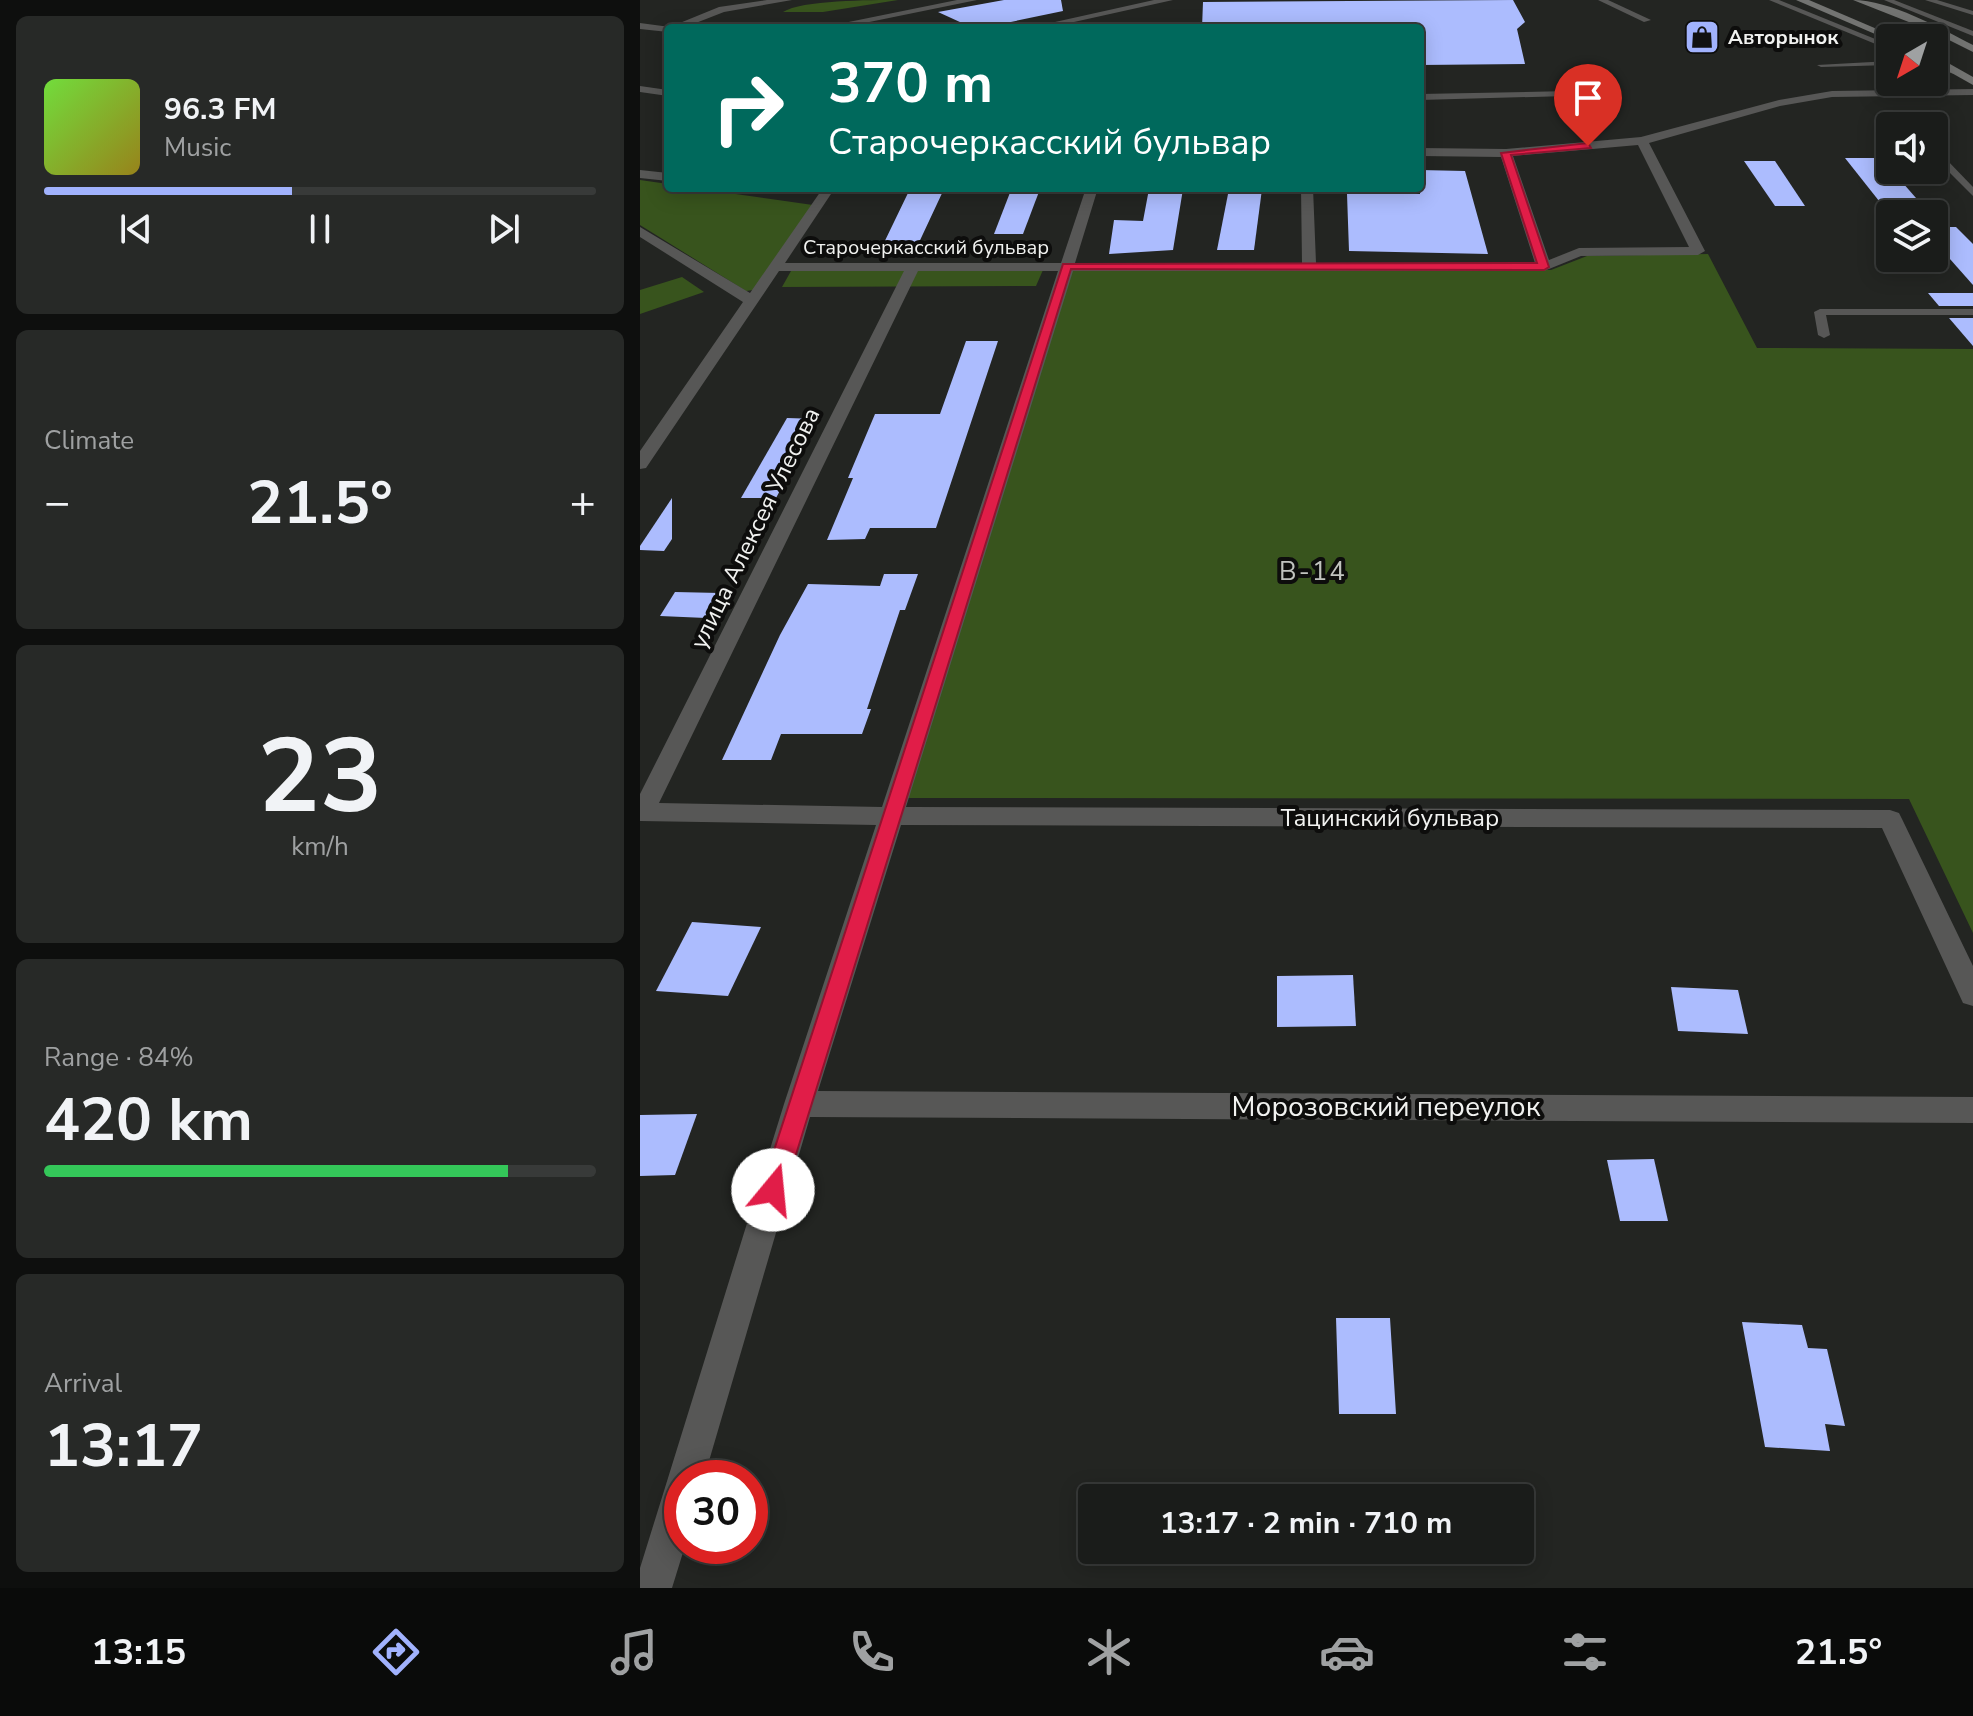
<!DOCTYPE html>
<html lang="en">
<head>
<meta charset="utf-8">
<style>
  body { margin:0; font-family:"Nunito Sans",sans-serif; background:#272927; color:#f1f3f6; height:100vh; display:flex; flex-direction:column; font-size:30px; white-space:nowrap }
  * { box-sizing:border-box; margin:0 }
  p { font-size:26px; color:#9fa1a2 }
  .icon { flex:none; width:44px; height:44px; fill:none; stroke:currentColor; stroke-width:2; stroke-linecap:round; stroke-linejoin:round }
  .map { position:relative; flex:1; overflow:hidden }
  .sheet { display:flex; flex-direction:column; gap:16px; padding:16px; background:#0e0f0e; width:640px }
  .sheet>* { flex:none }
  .guide { position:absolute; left:24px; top:24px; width:760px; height:168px; border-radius:8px; box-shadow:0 4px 20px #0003,0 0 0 2px #383a39; background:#00695c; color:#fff; overflow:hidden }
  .needle { width:52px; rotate:219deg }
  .tools { position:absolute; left:1236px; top:24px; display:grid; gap:16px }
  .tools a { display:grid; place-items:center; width:72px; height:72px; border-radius:8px; background:#1a1c1a; box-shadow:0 4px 20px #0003,0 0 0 2px #383a39; font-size:40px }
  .speed { position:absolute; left:24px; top:1460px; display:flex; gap:16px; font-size:40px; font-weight:700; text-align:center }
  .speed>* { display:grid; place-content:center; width:104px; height:104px; border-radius:50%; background:#1a1c1a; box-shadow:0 4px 20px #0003,0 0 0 2px #383a39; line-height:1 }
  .speed .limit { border:12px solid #d22; background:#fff; color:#111 }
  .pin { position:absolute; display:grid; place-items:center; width:68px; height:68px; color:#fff; margin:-82px -34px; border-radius:50% 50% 50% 0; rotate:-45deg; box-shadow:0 0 8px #0007 }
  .pin .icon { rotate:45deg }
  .me { position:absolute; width:88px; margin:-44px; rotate:17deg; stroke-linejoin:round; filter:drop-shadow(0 0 6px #0008) }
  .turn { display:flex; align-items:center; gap:28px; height:168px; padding:0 32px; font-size:36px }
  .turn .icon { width:104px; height:104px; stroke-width:2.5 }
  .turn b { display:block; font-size:56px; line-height:68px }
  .big { font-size:60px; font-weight:700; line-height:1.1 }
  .sheet .card { flex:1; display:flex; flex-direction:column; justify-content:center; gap:12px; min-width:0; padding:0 28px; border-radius:12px; background:#272927 }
  .sheet .dial { align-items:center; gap:0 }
  .dial b { font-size:104px; line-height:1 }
  .song { display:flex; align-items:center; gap:24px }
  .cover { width:96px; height:96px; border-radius:12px; background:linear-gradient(135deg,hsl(100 70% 55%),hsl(50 70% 35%)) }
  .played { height:8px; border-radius:4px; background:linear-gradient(90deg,#a1b2fd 45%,#383a39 45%) }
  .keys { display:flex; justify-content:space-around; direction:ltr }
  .heat { display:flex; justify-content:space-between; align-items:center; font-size:44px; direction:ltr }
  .charge { height:12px; border-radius:6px; background:linear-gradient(90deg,#34c759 84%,#383a39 0) }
  .trip { position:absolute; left:438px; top:1484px; width:456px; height:80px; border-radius:8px; background:#1a1c1a; box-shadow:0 4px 20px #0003,0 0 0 2px #383a39; font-weight:700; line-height:80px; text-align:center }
  .dock { display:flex; height:128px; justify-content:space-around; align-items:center; background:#0a0b0a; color:#9fa1a2 }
  .dock .icon { width:56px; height:56px }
  .dock .active { color:#a1b2fd }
  .dock b { font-size:36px; color:#f1f3f6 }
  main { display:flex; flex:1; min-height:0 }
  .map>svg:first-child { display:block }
  .green { fill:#38541d }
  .building { fill:#acbcfe }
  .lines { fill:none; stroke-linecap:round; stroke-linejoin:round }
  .service { fill:#575756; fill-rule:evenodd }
  .minor { fill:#575756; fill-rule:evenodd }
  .secondary { fill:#737472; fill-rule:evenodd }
  .route { fill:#e11d48; stroke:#92132f; stroke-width:2 }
  .labels { text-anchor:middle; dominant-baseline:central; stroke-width:8; stroke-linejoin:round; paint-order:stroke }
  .far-poi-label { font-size:20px; font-weight:bold; fill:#f1f2f0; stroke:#0d0d0c; text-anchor:start }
  .far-street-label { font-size:20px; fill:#f1f2f0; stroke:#0d0d0c }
  .street-label { font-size:24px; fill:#f1f2f0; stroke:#0d0d0c }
  .neighbourhood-label { font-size:26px; letter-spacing:2px; fill:#c1c3bf; stroke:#0d0d0c }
  .near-street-label { font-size:28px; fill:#f1f2f0; stroke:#0d0d0c }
</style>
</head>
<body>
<main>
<section class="sheet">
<div class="card">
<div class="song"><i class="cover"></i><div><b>96.3 FM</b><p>Music</p></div></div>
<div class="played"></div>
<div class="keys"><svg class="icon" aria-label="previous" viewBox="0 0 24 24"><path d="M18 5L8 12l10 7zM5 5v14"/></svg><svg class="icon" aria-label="pause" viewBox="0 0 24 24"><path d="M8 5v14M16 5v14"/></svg><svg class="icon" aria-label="next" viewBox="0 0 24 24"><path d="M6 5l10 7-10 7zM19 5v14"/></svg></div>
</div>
<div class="card"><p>Climate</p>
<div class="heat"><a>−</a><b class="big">21.5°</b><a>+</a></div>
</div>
<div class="card dial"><b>23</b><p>km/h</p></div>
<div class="card"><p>Range · 84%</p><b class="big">420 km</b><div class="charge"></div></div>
<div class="card"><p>Arrival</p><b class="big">13:17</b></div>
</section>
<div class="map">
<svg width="1333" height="1588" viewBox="0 0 1333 1588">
  <rect width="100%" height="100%" fill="#232522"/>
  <!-- green -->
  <g class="green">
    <path d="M258 0 183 12H143C161 0 231 0 258 0Z"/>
    <path d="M0 180 28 184V188H53L173 205 113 290 106 291 0 225Z"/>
    <path d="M1068 254 1117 348 1333 349V933L1269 799 268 798 432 270H911L947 256Z"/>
    <path d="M403 270 396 286 142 287 151 271Z"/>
    <path d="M42 277 64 292 0 314V290Z"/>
  </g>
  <!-- building -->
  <g class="building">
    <path d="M364 0H421L423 11 342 28H333L298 12Z"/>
    <path d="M873 0 885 22 877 29 885 64 780 65V28H562L563 2Z"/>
    <path d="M1205 158H1241L1283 206H1243Z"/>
    <path d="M1104 161H1135L1165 206H1135Z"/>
    <path d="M780 170 825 171 848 254 709 251 707 194H780Z"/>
    <path d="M276 189H304L275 251H240L268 193H274Z"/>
    <path d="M400 189 383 234H354L371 190Z"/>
    <path d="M509 189H543L533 250 469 254 474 220 503 221Z"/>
    <path d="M589 189H622L614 250H577Z"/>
    <path d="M1294 227H1316L1333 244V285L1294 241Z"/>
    <path d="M1288 293H1333V306H1299Z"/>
    <path d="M1309 318H1333V346Z"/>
    <path d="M326 341H358L296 528H230L225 539 187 540 213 478H208L235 414H300Z"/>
    <path d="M147 418 178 419 136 498H101Z"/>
    <path d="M32 498V539L24 551 0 550V546Z"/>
    <path d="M244 574H278L265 610H260L227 709H231L222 734H141L131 760H82L140 635 168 584 240 586Z"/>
    <path d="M35 592 80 593 66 618 20 616Z"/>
    <path d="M52 922 121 927 88 996 16 991Z"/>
    <path d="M713 975 716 1026 637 1027V976Z"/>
    <path d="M1031 987 1098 990 1108 1034 1038 1031Z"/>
    <path d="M57 1114 35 1175 0 1176V1115Z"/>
    <path d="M1014 1159 1028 1221H980L967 1160Z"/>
    <path d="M696 1318H750L756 1414H699Z"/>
    <path d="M1102 1322 1162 1325 1168 1348 1187 1349 1205 1426 1185 1424 1190 1451 1125 1447Z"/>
  </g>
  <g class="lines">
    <!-- service -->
    <g class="service">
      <path d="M958 0H968L1011 20 1004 22Z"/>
      <path d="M1129 0H1139L1250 45V50Z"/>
      <path d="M1244 0H1254L1333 31V36Z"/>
      <path d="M1285 0H1297L1333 11V15Z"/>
      <path d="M1250 61V65L1181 67 1177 65Z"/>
      <path d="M1294 65 1322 71 1323 73 1319 75 1294 69Z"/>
      <path d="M1299 158H1305L1333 187V196L1299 162Z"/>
      <path d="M1180 309H1333V315H1186L1190 335 1184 338 1178 335 1174 312Z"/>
    </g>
    <!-- minor -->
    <g class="minor">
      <path d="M127 0H152L84 12 43 28H28V32L0 29V23L30 27 79 7Z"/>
      <path d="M317 0H337L200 28H179Z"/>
      <path d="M514 0H533L407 28H388Z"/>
      <path d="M0 86 28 90V96L0 92Z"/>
      <path d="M1333 89V95L1192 97 1140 106 1009 143 1065 251 1058 255 941 256 904 271H433L266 807 1250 810 1259 813 1262 819 1333 966V1006L1323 1003 1242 828 261 825 178 1091 1333 1097V1123L170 1117 64 1478H42V1546H45L32 1588H0V1568L28 1478 144 1104 236 825 0 821V794L264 271H139L6 468 0 469V451L103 302 0 237V227L110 293 183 188H195L145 263H421L446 188H458L435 263H662L661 188H673L676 263H895L861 157 780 156V148L866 149 1001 137 1139 100 1192 91ZM998 145 1049 247 939 248 909 260 873 156ZM278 271H418L242 807 19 803Z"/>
      <path d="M931 91 933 93 927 96 780 100V94Z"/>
      <path d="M0 170 28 173V181L0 178Z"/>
      <path d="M100 188H120V189L114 193Z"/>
    </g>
    <!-- secondary -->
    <g class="secondary">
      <path d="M1156 0H1169L1258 38 1249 40Z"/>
      <path d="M1213 0C1250 0 1300 28 1333 45V52L1289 30Z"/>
      <path d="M1294 55 1333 77V85L1294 63Z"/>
    </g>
  </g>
  <!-- route -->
  <path class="route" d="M948 143 951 148 871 155 909 267 904 270 431 269 145 1190 141 1198 133 1202 124 1198 121 1190 423 264 897 263 861 153Z"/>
  <!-- icons -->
  <defs>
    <g id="shop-square" transform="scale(1.8)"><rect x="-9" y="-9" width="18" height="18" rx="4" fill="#a1b2fd" stroke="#0d0d0c"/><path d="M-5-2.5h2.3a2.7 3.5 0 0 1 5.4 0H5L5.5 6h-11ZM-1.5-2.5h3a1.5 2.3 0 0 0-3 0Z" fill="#111"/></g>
  </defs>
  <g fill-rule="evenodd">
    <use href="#shop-square" x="1062" y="37"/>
  </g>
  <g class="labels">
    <!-- far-poi labels -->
    <g class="far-poi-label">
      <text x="1088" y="37">Авторынок</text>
    </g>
    <!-- far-street labels -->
    <g class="far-street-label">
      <text x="286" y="247">Старочеркасский бульвар</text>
    </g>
    <!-- street labels -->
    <g class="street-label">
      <text transform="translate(115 528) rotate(-64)">улица Алексея Улесова</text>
      <text x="750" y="818">Тацинский бульвар</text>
    </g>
    <!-- neighbourhood labels -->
    <g class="neighbourhood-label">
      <text x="673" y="571">В-14</text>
    </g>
    <!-- near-street labels -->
    <g class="near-street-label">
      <text x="746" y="1107">Морозовский переулок</text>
    </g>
  </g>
</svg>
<div class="tools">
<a><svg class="needle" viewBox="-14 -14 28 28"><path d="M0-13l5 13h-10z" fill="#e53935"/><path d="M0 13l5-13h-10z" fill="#9fa1a2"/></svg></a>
<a><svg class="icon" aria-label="sound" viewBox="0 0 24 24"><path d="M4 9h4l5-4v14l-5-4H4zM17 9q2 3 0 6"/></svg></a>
<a><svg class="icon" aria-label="layers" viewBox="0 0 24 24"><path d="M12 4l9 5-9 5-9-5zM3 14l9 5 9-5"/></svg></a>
</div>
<div class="speed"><div class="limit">30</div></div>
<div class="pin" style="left:948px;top:146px;background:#d93025"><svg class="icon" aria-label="arrive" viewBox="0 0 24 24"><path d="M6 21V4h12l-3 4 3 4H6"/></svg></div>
<svg class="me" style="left:133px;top:1190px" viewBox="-20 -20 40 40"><circle r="19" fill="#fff"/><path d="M0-13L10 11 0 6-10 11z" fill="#e11d48"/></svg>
<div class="trip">13:17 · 2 min · 710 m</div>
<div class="guide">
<div class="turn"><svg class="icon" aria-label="right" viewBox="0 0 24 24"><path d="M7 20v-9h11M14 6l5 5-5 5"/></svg><div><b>370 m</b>Старочеркасский бульвар</div></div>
</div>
</div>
</main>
<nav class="dock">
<b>13:15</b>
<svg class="icon active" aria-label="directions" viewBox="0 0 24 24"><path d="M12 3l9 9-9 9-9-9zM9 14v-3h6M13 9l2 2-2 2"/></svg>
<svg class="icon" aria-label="music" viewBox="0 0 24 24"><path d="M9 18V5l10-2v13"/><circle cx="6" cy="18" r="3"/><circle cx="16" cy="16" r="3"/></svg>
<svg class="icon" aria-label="phone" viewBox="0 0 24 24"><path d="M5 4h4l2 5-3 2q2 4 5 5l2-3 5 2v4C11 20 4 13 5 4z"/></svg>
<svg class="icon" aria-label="climate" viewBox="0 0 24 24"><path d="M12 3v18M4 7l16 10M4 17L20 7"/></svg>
<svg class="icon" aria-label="car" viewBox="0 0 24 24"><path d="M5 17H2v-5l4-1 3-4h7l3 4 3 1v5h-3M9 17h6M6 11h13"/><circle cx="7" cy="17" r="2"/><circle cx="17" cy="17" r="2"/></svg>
<svg class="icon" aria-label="filters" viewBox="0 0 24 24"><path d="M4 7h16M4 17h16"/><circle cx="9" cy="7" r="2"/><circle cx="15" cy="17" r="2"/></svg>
<b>21.5°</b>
</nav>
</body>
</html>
